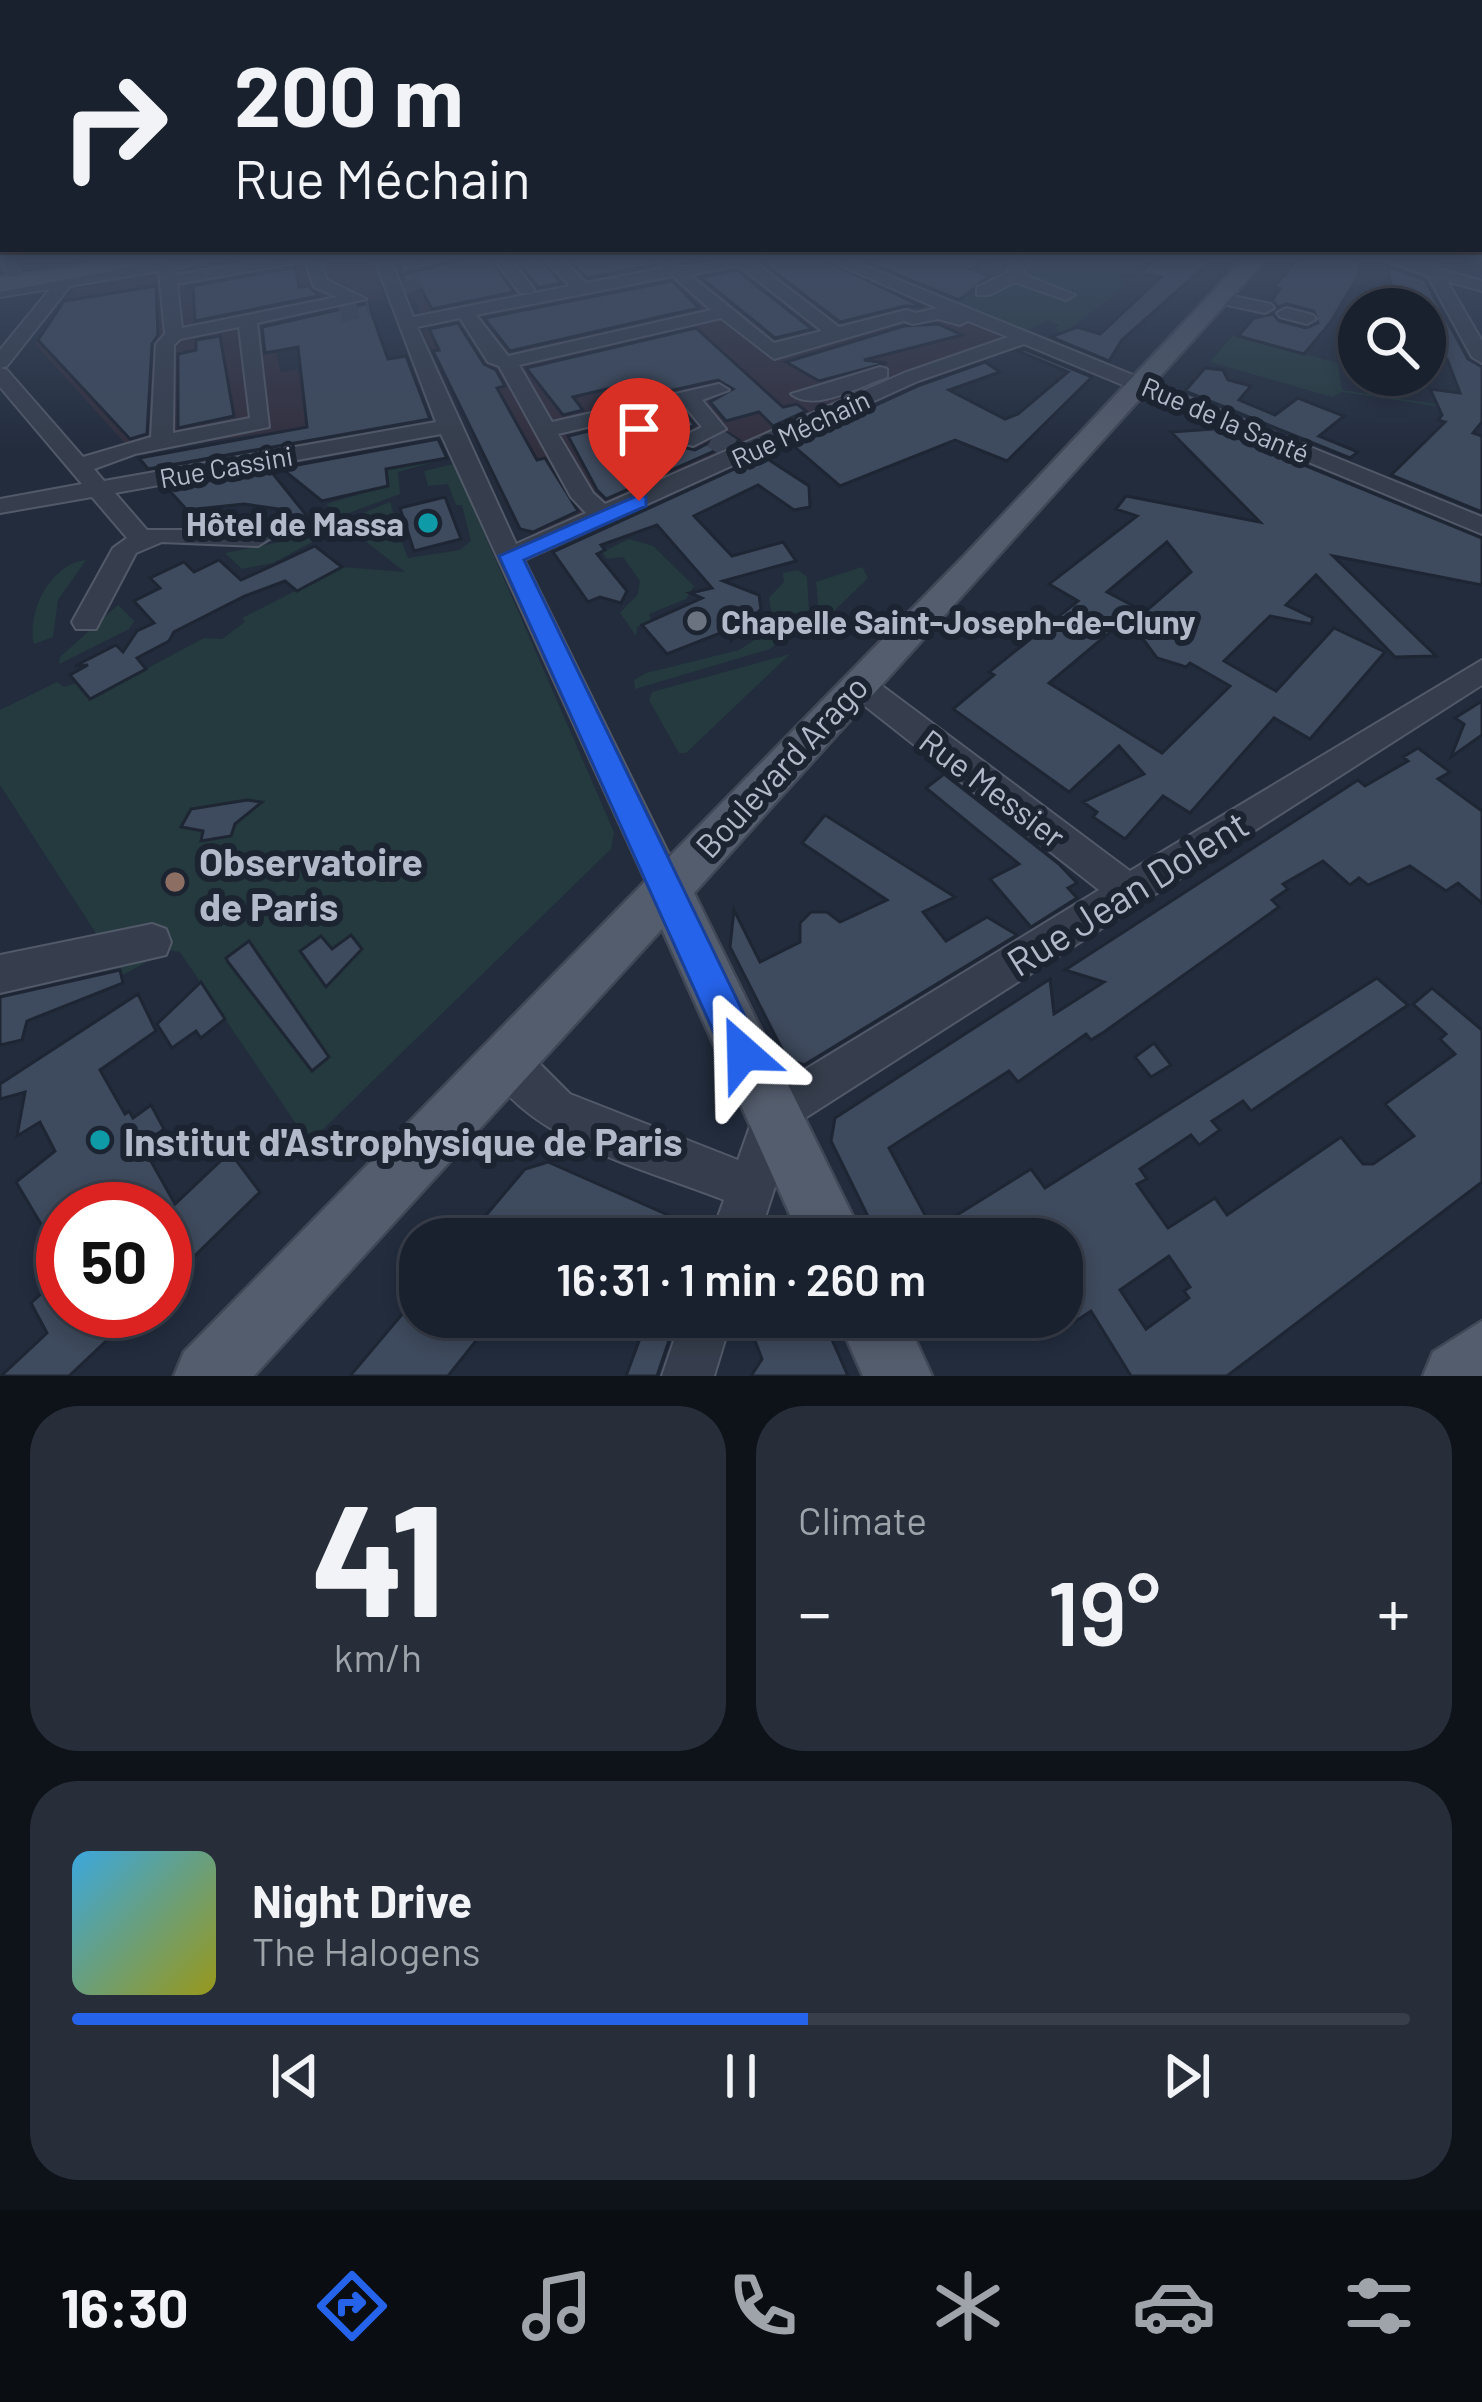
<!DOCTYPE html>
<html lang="en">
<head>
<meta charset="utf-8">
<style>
  body { margin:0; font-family:Barlow,sans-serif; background:#272e3a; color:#f1f3f6; height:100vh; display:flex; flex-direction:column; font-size:45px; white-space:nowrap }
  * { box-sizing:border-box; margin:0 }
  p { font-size:39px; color:#9fa3aa }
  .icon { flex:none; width:66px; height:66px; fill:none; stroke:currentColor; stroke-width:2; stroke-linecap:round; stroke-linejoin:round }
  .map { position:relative; height:1376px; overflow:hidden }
  .details { display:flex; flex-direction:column; gap:30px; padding:30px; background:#0e1219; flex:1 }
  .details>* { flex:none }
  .banner { position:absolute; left:0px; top:0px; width:1482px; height:252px; box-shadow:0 6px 18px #0003,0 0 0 3px #383e4a; background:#1a212e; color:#f1f3f6; overflow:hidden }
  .fabs { position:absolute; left:1338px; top:288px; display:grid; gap:24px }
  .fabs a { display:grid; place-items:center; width:108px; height:108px; border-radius:50%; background:#1a212e; box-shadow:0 6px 18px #0003,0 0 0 3px #383e4a; font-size:60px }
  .speed { position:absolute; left:36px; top:1182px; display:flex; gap:24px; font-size:60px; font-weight:700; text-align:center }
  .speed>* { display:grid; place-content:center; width:156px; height:156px; border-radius:50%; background:#1a212e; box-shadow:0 6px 18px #0003,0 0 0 3px #383e4a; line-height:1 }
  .speed .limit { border:18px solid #d22; background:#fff; color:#111 }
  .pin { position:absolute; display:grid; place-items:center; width:102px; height:102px; color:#fff; margin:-123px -51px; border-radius:50% 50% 50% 0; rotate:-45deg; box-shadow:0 0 12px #0007 }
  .pin .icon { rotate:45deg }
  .me { position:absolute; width:132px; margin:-66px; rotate:335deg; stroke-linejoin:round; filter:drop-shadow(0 0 9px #0008) }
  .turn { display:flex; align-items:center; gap:42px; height:252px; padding:0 36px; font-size:54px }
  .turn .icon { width:156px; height:156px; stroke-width:2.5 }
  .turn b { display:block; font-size:84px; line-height:102px }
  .big { font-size:90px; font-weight:600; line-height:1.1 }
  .details .tile { flex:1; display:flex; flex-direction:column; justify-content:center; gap:18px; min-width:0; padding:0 42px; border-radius:48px; background:#272e3a }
  .details .dial { align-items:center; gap:0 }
  .dial b { font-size:156px; line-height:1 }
  .song { display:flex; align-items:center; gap:36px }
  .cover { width:144px; height:144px; border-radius:18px; background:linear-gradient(135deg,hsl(200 70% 55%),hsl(60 70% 35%)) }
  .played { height:12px; border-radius:6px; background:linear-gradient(90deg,#2563eb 55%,#383e4a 55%) }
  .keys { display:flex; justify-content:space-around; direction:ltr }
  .heat { display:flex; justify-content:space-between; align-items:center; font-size:66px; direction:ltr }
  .details .tiles { flex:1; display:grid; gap:30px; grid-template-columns:1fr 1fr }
  .tile:last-child { grid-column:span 2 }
  .trip { position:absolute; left:399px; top:1218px; width:684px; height:120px; border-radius:48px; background:#1a212e; box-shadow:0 6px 18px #0003,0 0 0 3px #383e4a; font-weight:600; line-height:120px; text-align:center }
  .menu { display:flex; height:192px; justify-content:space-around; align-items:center; background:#0a0d12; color:#9fa3aa }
  .menu .icon { width:84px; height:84px }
  .menu .on { color:#2563eb }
  .menu b { font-size:54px; color:#f1f3f6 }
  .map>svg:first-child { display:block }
  .medical { fill:#322f3e }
  .green { fill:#243a3e }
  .building { fill:#3e4a5d; stroke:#1e2634; stroke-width:3; fill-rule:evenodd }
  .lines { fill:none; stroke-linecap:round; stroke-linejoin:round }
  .minor-tunnel-far1 { stroke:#384152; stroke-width:18; stroke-dasharray:18 9; stroke-linecap:butt }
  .minor-tunnel { stroke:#384152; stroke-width:22; stroke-dasharray:22 12; stroke-linecap:butt }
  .minor-casing { stroke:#525968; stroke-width:4 }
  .major-casing { stroke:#404756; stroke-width:5 }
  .minor { fill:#363e4d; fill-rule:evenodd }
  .major { fill:#545d6d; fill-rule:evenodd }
  .route { fill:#2563eb; stroke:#184099; stroke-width:3 }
  .culture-dot { fill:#0f9aa8; stroke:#1c2432; stroke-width:4.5 }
  .worship-dot { fill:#6b7280; stroke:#1c2432; stroke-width:4.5 }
  .education-dot { fill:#8d6e63; stroke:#1c2432; stroke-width:4.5 }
  .labels { text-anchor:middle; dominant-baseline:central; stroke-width:12; stroke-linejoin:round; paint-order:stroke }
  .far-street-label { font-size:27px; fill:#b2b9c9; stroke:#1c2432 }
  .poi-label { font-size:33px; font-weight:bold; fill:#b2b9c9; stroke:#1c2432; text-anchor:end }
  .street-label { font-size:33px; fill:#b2b9c9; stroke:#1c2432 }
  .near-poi-label { font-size:39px; font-weight:bold; fill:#b2b9c9; stroke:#1c2432; text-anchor:start }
  .near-street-label { font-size:39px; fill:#b2b9c9; stroke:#1c2432 }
</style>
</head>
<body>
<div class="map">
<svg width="1482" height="1376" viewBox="0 0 1482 1376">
  <rect width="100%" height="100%" fill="#222c3d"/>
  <!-- medical -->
  <g class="medical">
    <path d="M248 260 375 262 384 299 282 319 284 336 261 340 263 354 276 353 281 372 297 369 300 377 333 371 320 442 257 453 259 434 134 453 35 344 75 288Z"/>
    <path d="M395 260H822L998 333 999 340 902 372 540 533 520 529 505 503 423 332 434 323 422 316Z"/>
  </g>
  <!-- green -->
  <g class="green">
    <path d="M978 260H1155L1140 272 1116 275 1125 286 1054 341 1048 338 1060 332 1055 328 1060 325 1048 320 1027 330 955 302 999 281 970 269Z"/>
    <path d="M1233 335 1338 363 1342 390 1443 405 1447 391 1482 396 1449 408 1342 392 1332 397 1210 362Z"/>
    <path d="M451 457 398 472 400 494 341 516 326 504 387 486 386 469Z"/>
    <path d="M454 464 614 832 611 849 309 1143 180 952 168 950 123 975 0 785V710L57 682 64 687 77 683 90 699 204 638 222 639 245 622 242 618 342 567 405 572 352 531 368 523 346 520 390 502 396 521 389 523 394 543 402 542 408 558 460 550 471 541 462 505H456L448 484 428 486 424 471Z"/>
    <path d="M305 537 314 541 273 563 242 569 225 553Z"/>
    <path d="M629 539 653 546 694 586 686 599 649 614 652 621 637 627 636 636 620 613 638 594 640 581 623 557 607 559 602 552Z"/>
    <path d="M86 560 58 600 53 637 34 644C27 612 50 564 86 560Z"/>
    <path d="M862 567 868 578 831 614 819 611 816 582Z"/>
    <path d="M798 570 807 577 809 610 798 617H772L769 598 784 582 783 573Z"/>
    <path d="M118 605 134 621 129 629 59 664 60 657Z"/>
    <path d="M772 629 779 641 770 649 635 689 634 680 646 673 739 650Z"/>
    <path d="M790 654 686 753H679L649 700 652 692Z"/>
  </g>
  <!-- building -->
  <g class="building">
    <path d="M460 260H491L514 292 432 309 421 289 408 292 402 275Z"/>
    <path d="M517 260H542L561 283 538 288Z"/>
    <path d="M569 260H651L654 265 587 278Z"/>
    <path d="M759 260H824L923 307 905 306 840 322Z"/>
    <path d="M862 260H989L970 269 990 276 959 300Z"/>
    <path d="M1155 260H1212L1122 340 1109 361 1051 337 1077 327 1100 334 1161 277 1141 272Z"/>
    <path d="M1297 260H1359V275L1330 323 1304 354 1238 336 1254 318 1273 314 1279 321 1306 328 1318 323 1314 311 1287 304 1278 307 1272 300 1280 289 1274 287Z"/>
    <path d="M1387 266 1425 280 1468 359 1482 367V422L1473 433 1482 436V512L1391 475 1445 422 1438 420 1442 415 1430 389 1460 393 1447 359 1429 356 1425 309 1408 306 1391 284Z"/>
    <path d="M295 267 299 287 309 286 319 296 195 321 193 287H186Z"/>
    <path d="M737 270 812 329 775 338 700 277Z"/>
    <path d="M672 281 699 308 510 351 484 318Z"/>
    <path d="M156 286 158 335 152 344 147 434 130 439 38 340 64 301Z"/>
    <path d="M368 303 388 359 406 356 430 419 148 469 139 458 307 427 298 347 265 353 262 327Z"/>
    <path d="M458 323 484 364 496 370 505 386 497 388 537 460 545 458 578 511 533 532 520 529 433 351 439 350 429 329Z"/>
    <path d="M938 324 962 335 864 360 887 363 819 381 786 362 904 326Z"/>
    <path d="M696 328 783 407 797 404 806 411 773 426 759 412 726 421 710 402 733 389 718 380 637 398 624 385 573 397 583 410 563 415 526 368Z"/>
    <path d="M220 336 234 416 178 428V354L196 350V340Z"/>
    <path d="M1024 349 1092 377 1007 461 955 440 840 486 791 444 920 385 985 362 1000 372 949 390 1005 419 1018 414 1068 372 1018 351Z"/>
    <path d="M1205 368 1223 370 1228 380 1251 386 1239 400 1275 415 1298 398 1344 416 1319 436 1358 452 1350 458 1185 391Z"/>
    <path d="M681 409 695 425 672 437 673 445 695 450 728 433 739 440 606 499 597 490 568 436Z"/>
    <path d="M1209 426 1482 538V585L1333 556 1436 656 1395 657 1316 575 1286 605 1313 618 1311 624 1270 616 1224 661 1276 691 1334 628 1385 652 1310 739 1274 718 1190 813 1163 796 1125 839 1093 817 1097 812 1083 802 1144 774 1119 746 1069 792 953 709 994 675 989 672 1078 601 1049 584 1137 516 1116 509 1126 496 1260 522 1171 432 1213 429ZM1167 542 1191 572 1145 612 1107 592ZM1122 622 1137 631 1157 658 1186 667 1190 663 1230 686 1162 753 1049 683Z"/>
    <path d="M438 439 447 458 386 469 388 486 322 501 281 468Z"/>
    <path d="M763 456 809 486 810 507 794 510 758 485 694 516 732 556 783 542 796 561 723 581 759 595 761 609 731 641 728 630 667 654 642 625 702 598 690 593 712 588 657 525 601 545 605 550 597 554 627 591 621 603 600 597 588 602 553 552Z"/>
    <path d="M270 470 315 526 278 509 244 504 187 510 167 488Z"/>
    <path d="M445 497 461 539 414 551 400 508Z"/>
    <path d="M315 546 342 567 297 591 285 581 245 596 174 632 169 641 137 658 146 669 90 699 70 675 88 665 75 666 116 645 123 652 137 631 154 623 134 601 160 588 150 578 184 562 194 572 219 560 241 580Z"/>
    <path d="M1482 701V735L1451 757 1464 724 1455 718Z"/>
    <path d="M1418 748 1450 772 1438 779 1482 811V903L1458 883 1446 891 1410 866 1368 885 1359 878 1350 885 1323 861 1283 884 1288 889 1272 900 1279 907 1104 1032 1091 1040 1086 1034 1018 1082 1009 1071 889 1148 933 1230 1031 1169 1045 1188 1377 978 1408 1005 1251 1111 1243 1101 1212 1121 1220 1130 1199 1145 1191 1135 1140 1169 1147 1179 1137 1184 1168 1228 1215 1198 1227 1215 1341 1137 1363 1164H1373L1414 1136 1385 1104 1455 1054 1440 1039 1446 1034 1413 1004 1432 988 1482 1030V1182L1227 1376H1131L1091 1311 1050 1338 1001 1317H1062V1239H879L831 1141 835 1118 1050 979 1054 1014 1104 982 1065 970 1358 780 1365 786 1408 761 1403 757ZM1169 1256 1190 1287 1184 1291 1189 1298 1146 1329 1120 1290Z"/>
    <path d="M944 774 1059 864 1077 883 1068 888 1077 898 1031 927 990 879 1019 864 926 788Z"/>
    <path d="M247 800 262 802 235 824 231 836 201 841 203 831 181 827 191 809Z"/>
    <path d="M825 815 955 897 923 912 946 941 987 917 1017 935 804 1065 787 1059 730 947 734 910 760 962 800 942V923L811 912H827L840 922 887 900 802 843Z"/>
    <path d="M351 935 362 949 326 987 300 951 321 936 332 949Z"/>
    <path d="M249 941 329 1057 312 1071 228 962 226 958Z"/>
    <path d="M120 970 123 983 27 1021 22 1040 0 1045V997Z"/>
    <path d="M201 982 225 1019 201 1038 196 1031 172 1048 157 1024Z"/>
    <path d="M138 994 156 1031 100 1070 125 1114 129 1111 133 1118 151 1105 164 1129 147 1143V1154L175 1204 230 1152 260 1192 165 1285 169 1209H63V1261L16 1182 55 1151 40 1122 17 1136 25 1092 0 1099V1084Z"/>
    <path d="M1154 1043 1171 1065 1151 1077 1135 1057Z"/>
    <path d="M548 1162 686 1223 692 1239H585L540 1219 523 1239H466L525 1169Z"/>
    <path d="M63 1274V1311H138L69 1376H1L47 1333 31 1303Z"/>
    <path d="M420 1293V1317H495L448 1376H350Z"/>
    <path d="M648 1317H677L657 1376H626Z"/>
    <path d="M746 1317H822L848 1376H751L762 1359Z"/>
  </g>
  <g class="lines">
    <!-- minor-tunnel-far1 -->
    <g class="minor-tunnel-far1">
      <path d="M409 278 415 291"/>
      <path d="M340 313 369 307"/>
    </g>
    <!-- minor-tunnel -->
    <path class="minor-tunnel" d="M713 437 731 449"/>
    <!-- minor casing -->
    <g class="minor-casing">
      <g id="minor">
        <path d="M0 260H12L27 282 60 277 71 269 79 274 166 260H206L175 269V275L267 260H321L327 280 366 299 257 323 269 427 135 454 94 469 104 481 436 422 375 260H391L413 317 570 286 546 260H563L586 283 663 268 655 260H673L681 267 752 260 839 327 906 310 916 313 937 308 828 260H850L1482 517V534L1024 344 918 381 524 560 685 887 680 899 667 903 654 899 441 434 115 493 147 530H258L271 538 258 546 162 542 136 553 96 629H76L72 622 113 548 127 538 92 497 0 513V499L82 484 0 387V368L7 370 83 457 151 437 156 344 165 334 159 271 70 286 7 366 0 368V350L50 289 0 297V287L14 285ZM305 261 314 287 337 297 182 328 177 284ZM738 265 822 331 774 343 690 275ZM673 276 711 310 508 356 476 315ZM460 318 488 362 499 366 571 497 586 513 516 544 417 327ZM721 318 774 359 904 321 913 324 938 319 960 325 968 321 1008 337 904 373 605 504 593 493 558 434 683 404 702 427 674 441 693 446 726 429 702 400 729 390 719 384 552 422 519 365ZM239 327 250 418 173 433 174 345 180 339Z"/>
        <path d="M411 260H445L405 268 403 265Z"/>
        <path d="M495 260H511L534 289 532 293H520Z"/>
        <path d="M1012 260H1028L1023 274 1075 295 1066 300 1015 282 989 295H977V287L1007 273Z"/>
        <path d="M1383 260H1435L1440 269 1482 281V291L1447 281 1482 341V363L1472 357 1428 276Z"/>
        <path d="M1219 293 1271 304 1274 308 1265 313 1213 302 1210 298Z"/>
        <path d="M1286 308 1313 315 1316 319 1307 324 1280 317 1277 313Z"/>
        <path d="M880 367 887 369V377C860 386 814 413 791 394Z"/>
        <path d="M1482 660V685L805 1118 793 1131 758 1239H710L724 1200C649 1170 517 1139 484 1059L490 1044 505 1038 520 1044 570 1094 738 1160 759 1101 775 1088 1099 890 847 692 843 684 847 676H869L1130 871Z"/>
        <path d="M152 924 166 929 171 942 166 955 0 993V955Z"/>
        <path d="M682 1317H732L714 1376H662Z"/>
      </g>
    </g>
    <!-- major casing -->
    <g class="major-casing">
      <g id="major">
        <path d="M118 260H168L0 292V278Z"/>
        <path d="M1243 260H1265L694 893 864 1239H801L662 929 254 1376H174L184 1352 966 554Z"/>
        <path d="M837 1317H905L932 1376H863Z"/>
        <path d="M1482 1321V1376H1423L1433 1352Z"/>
      </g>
    </g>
    <!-- minor -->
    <use href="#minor" class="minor"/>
    <!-- major -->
    <use href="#major" class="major"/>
  </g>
  <!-- sky -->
  <linearGradient id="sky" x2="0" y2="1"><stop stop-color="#131822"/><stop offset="0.57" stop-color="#3e4b62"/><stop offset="1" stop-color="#3e4b62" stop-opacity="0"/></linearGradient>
  <rect width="1482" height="453" fill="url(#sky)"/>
  <!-- route -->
  <path class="route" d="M639 495 646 497V506L524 560 756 1039 762 1053 756 1066 743 1072 729 1066 499 556Z"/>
  <!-- markers -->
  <g class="culture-dot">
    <circle cx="428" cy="523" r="12"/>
    <circle cx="100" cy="1140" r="12"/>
  </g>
  <circle class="worship-dot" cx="697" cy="621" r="12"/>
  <circle class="education-dot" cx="175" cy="882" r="12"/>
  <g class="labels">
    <!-- far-street labels -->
    <g class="far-street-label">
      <text transform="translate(1226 419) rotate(23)">Rue de la Santé</text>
      <text transform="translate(800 428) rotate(-25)">Rue Méchain</text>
      <text transform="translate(226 466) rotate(-10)">Rue Cassini</text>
    </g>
    <!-- poi labels -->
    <g class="poi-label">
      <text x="404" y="523">Hôtel de Massa</text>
      <text x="721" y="621" text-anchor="start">Chapelle Saint-Joseph-de-Cluny</text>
    </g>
    <!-- street labels -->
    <g class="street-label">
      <text transform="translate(781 766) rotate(-47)">Boulevard Arago</text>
      <text transform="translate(993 788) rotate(37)">Rue Messier</text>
    </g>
    <!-- near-poi labels -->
    <g class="near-poi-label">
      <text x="199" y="860">Observatoire<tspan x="199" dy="45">de Paris</tspan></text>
      <text x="124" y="1140">Institut d'Astrophysique de Paris</text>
    </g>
    <!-- near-street labels -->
    <g class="near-street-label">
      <text transform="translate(1127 892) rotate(-32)">Rue Jean Dolent</text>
    </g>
  </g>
</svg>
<div class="fabs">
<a><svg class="icon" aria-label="search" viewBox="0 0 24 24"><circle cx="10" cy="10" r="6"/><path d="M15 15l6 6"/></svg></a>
</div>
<div class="speed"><div class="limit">50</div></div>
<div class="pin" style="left:639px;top:501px;background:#d93025"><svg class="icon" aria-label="arrive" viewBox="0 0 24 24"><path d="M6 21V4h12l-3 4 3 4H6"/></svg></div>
<svg class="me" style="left:743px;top:1053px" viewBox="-20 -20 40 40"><path d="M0-17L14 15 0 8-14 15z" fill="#2563eb" stroke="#fff" stroke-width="4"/></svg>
<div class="trip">16:31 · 1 min · 260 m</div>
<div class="banner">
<div class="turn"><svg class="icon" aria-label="right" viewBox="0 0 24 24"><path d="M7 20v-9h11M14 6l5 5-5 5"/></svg><div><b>200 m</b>Rue Méchain</div></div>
</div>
</div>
<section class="details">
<div class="tiles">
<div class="tile dial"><b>41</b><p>km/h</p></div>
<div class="tile"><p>Climate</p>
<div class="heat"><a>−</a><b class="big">19°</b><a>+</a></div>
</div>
<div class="tile">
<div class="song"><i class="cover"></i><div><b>Night Drive</b><p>The Halogens</p></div></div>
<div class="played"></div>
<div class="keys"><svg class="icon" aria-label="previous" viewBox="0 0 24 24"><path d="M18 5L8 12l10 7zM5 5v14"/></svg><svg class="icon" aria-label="pause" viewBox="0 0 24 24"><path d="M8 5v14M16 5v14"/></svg><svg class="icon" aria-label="next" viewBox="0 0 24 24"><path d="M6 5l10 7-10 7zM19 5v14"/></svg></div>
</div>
</div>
</section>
<nav class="menu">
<b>16:30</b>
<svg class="icon on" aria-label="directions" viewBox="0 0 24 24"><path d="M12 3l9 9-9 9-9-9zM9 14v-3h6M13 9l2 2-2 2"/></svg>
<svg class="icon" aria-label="music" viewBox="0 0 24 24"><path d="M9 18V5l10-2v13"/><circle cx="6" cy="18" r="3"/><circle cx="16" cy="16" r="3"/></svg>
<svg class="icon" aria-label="phone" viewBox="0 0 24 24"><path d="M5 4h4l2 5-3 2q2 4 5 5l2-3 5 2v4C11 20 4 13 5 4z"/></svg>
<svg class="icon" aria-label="climate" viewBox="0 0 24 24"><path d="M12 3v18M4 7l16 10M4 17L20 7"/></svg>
<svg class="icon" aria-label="car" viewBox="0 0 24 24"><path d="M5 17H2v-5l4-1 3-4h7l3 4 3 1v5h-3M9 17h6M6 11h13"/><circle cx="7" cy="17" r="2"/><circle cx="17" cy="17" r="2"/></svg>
<svg class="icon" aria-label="filters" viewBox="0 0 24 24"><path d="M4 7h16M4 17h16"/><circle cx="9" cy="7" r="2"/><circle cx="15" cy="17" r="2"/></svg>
</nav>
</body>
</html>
